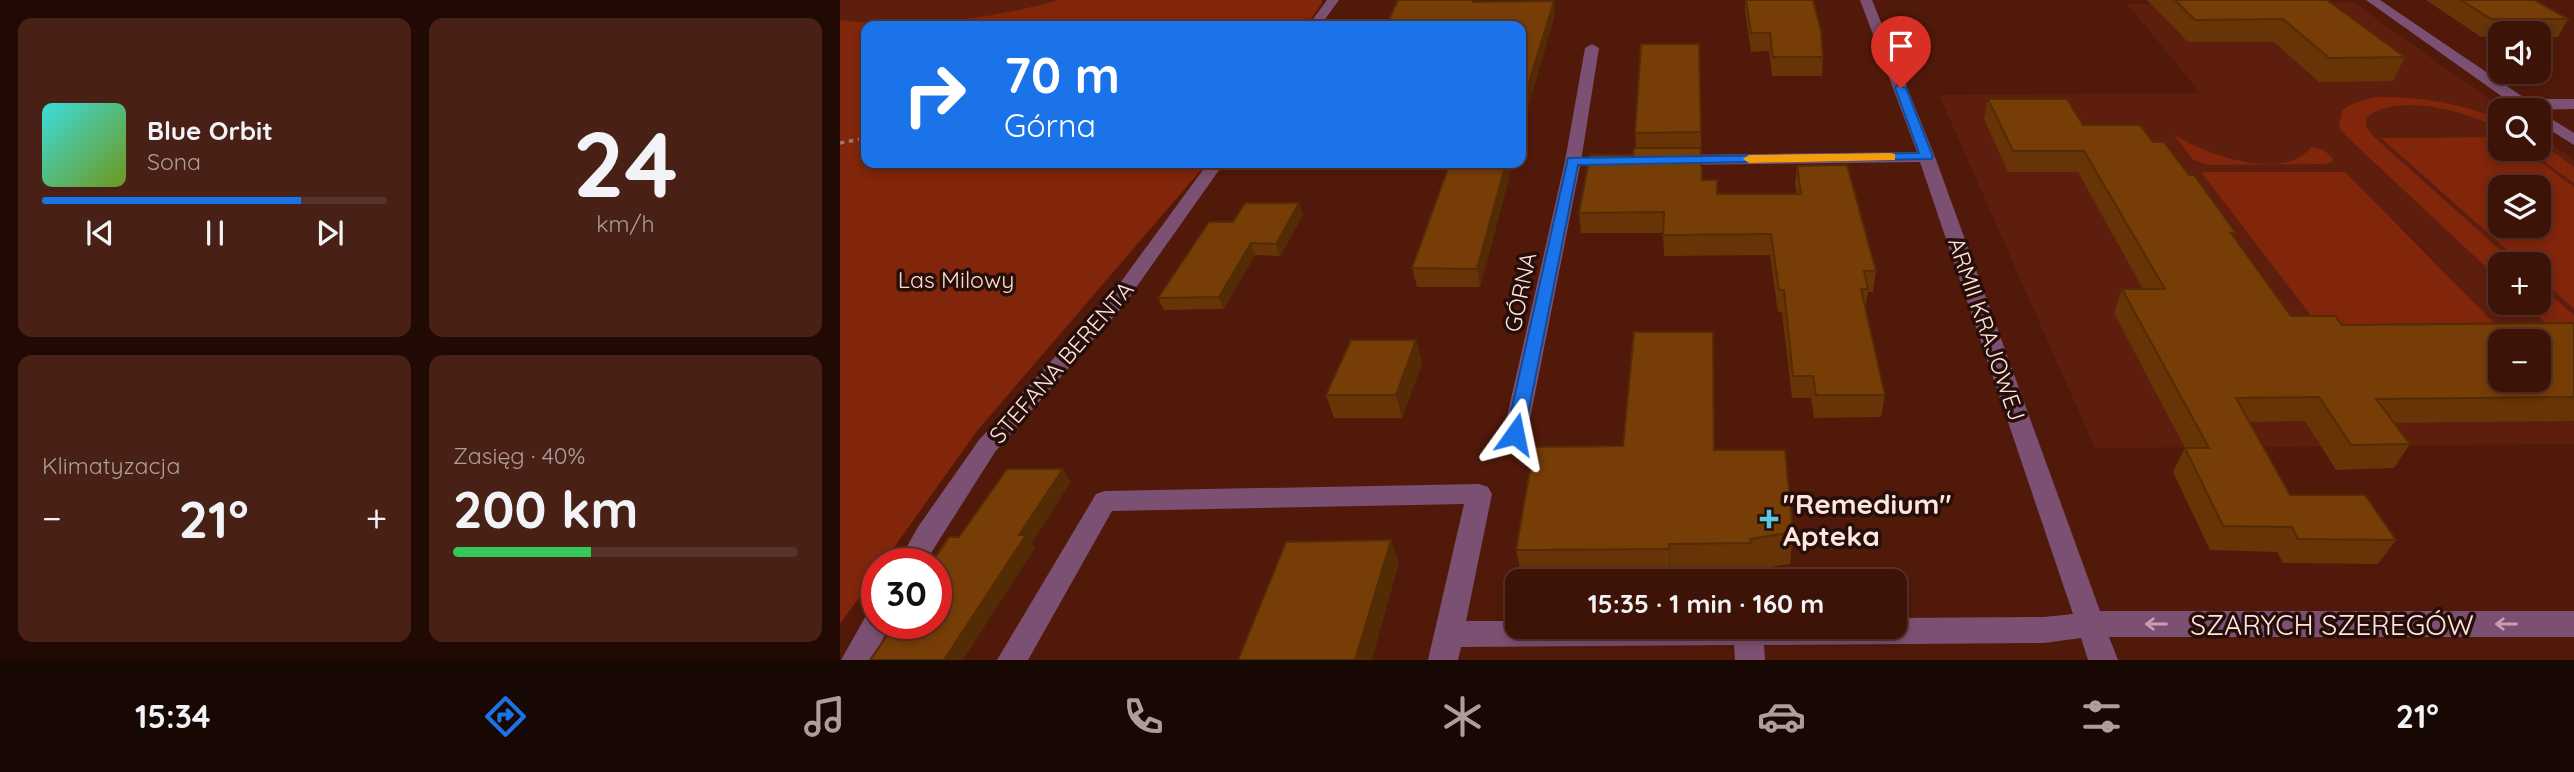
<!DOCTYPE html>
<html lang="pl">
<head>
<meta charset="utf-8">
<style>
  body { margin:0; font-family:Quicksand,sans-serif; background:#482016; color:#f1f3f6; height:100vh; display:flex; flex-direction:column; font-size:26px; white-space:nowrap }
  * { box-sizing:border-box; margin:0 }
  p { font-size:23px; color:#ad9e9c }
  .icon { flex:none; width:38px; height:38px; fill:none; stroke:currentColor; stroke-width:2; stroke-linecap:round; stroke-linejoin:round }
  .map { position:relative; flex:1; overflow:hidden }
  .drawer { display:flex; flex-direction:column; gap:18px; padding:18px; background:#220a04; width:840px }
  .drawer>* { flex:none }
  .top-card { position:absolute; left:21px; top:21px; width:665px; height:147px; border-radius:14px; box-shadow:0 4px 10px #0003,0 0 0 2px #563229; background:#1a73e8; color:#fff; overflow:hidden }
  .tools { position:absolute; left:1648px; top:21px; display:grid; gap:14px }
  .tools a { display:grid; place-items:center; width:63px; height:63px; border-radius:14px; background:#3d1308; box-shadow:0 4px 10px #0003,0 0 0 2px #563229; font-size:35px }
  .speed { position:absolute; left:21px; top:548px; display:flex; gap:14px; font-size:35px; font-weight:700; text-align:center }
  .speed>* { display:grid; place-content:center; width:91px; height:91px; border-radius:50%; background:#3d1308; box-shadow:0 4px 10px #0003,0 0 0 2px #563229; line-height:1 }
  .speed .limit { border:10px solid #d22; background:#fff; color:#111 }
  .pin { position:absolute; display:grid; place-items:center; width:60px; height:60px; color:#fff; margin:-72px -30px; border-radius:50% 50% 50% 0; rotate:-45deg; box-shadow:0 0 7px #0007 }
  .pin .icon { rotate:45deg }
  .me { position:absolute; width:77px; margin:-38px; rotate:12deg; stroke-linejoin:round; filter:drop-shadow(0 0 5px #0008) }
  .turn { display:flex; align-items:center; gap:24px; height:147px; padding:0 28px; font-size:32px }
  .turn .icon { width:91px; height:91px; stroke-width:2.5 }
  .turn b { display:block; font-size:49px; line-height:60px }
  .big { font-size:52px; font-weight:700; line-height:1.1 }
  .drawer .widget { flex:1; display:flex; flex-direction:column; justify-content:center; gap:10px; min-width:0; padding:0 24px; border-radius:14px; background:#482016 }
  .drawer .dial { align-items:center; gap:0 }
  .dial b { font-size:91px; line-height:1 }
  .song { display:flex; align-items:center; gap:21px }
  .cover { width:84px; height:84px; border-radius:10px; background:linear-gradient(135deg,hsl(180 70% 55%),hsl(80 70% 35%)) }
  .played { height:7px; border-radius:4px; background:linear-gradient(90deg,#1a73e8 75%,#563229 75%) }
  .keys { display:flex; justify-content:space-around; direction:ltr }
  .heat { display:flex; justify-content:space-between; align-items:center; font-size:38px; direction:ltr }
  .charge { height:10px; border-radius:5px; background:linear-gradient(90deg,#34c759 40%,#563229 0) }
  .drawer .tiles { flex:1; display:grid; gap:18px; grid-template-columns:repeat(2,1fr) }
  .trip { position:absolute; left:665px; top:569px; width:402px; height:70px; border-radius:14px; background:#3d1308; box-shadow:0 4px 10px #0003,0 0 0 2px #563229; font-weight:700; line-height:70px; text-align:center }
  .tabs { display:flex; height:112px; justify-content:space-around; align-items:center; background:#180803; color:#ad9e9c }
  .tabs .icon { width:49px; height:49px }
  .tabs .selected { color:#1a73e8 }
  .tabs b { font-size:32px; color:#f1f3f6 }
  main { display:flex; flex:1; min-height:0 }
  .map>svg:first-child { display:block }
  .built { fill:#5e1e0d; fill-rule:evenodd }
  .green { fill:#81250b; fill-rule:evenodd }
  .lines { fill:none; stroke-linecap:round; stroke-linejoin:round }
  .path-far1 { stroke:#9d7469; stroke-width:2.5; stroke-dasharray:3.5 3.5; stroke-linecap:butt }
  .path { stroke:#9d7469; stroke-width:3.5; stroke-dasharray:4.5 4.5; stroke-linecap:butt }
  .minor { fill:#7c5072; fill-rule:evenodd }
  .wall { fill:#663406 }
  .shaded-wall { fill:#532b05 }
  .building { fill:#773d07; stroke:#532b05; stroke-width:2; fill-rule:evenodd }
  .oneway { stroke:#c3a2ae }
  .route { fill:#1a73e8; stroke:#114b97; stroke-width:2 }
  .slow { fill:#f59e0b }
  .poi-dot { fill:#58c9e3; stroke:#270e08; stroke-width:2.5 }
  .labels { text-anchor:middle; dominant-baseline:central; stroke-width:7; stroke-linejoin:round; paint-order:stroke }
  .park-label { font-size:23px; fill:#fad9d0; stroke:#270e08 }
  .street-label { font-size:23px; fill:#fde6e0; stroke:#270e08 }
  .near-poi-label { font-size:28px; font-weight:bold; fill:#fde6e0; stroke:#270e08; text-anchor:start }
  .near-street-label { font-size:28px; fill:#fde6e0; stroke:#270e08 }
</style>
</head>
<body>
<main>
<section class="drawer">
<div class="tiles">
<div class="widget">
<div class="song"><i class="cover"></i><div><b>Blue Orbit</b><p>Sona</p></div></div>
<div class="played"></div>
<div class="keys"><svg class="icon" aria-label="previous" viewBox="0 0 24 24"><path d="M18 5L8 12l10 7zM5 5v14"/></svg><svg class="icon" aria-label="pause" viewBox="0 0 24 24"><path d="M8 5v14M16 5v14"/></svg><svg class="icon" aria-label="next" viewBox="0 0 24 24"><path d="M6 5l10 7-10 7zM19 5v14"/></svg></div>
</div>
<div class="widget dial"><b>24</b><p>km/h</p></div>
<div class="widget"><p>Klimatyzacja</p>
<div class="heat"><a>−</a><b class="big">21°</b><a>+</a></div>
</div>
<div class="widget"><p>Zasięg · 40%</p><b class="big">200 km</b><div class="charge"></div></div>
</div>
</section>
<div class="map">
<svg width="1734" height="660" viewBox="0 0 1734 660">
  <rect width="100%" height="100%" fill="#51190a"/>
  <!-- built -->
  <g class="built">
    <path d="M0 0H295L264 26H26L0 106Z"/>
    <path d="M1513 2 1664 110H1661V149H1699V135L1734 160V444L1255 448 1099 95 1361 93 1287 4ZM1661 187H1699V226H1661ZM1661 264H1699V303H1661ZM1661 341H1699V380H1661Z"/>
  </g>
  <!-- green -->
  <g class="green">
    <path d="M219 0H482V3L466 26H26V163H367L137 431 43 563 37 564V573L0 624V20C72 30 149 19 219 0Z"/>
    <path d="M1534 97C1577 96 1621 103 1661 120V130C1630 112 1556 91 1526 118V126L1533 136 1676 264H1661V281L1506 136 1499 127 1502 111 1509 105Z"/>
    <path d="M1333 134C1364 154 1443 183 1471 147L1484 150 1494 160 1487 164 1369 165 1353 160Z"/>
    <path d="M1661 137V149H1683L1734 187V309L1699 278V264H1683L1541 138ZM1699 187V226H1661V187Z"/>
    <path d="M1699 142 1734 167V183L1687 149H1699Z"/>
    <path d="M1361 172H1505L1661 330H1482Z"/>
    <path d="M1699 285 1734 315V349L1684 303H1699Z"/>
  </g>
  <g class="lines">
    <!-- path-far1 -->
    <path class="path-far1" d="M434 26 446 23"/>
    <!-- path -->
    <path class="path" d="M0 143 26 138"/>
    <!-- minor -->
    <g class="minor">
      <path d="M487 0H499L480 26H468Z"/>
      <path d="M1020 0H1032L1095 157 1260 611H1734V637H1269L1278 660H1248L1241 638 1204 643 924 645 925 660H895L894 645 621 647 618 660H588L624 504 272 511 188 660H157L256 494 265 491 639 484 648 487 652 494 626 621H677V626H1055V618L1204 617 1233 614 1080 162 833 165 825 160 833 155 1077 152Z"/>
      <path d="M1526 0H1540L1686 99H1734V109L1681 110Z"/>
      <path d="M752 44 759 48 741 161 687 434 683 440 675 443 667 440 663 434 725 161 745 48Z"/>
      <path d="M1699 111 1734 133V145L1699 123Z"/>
      <path d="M368 163H384L283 306 155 452 84 564H57L78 527 139 440 269 298Z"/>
      <path d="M37 611V623H51L32 660H1L27 614Z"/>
    </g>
  </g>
  <!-- wall -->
  <g class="wall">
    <path d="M905 0H973L983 57 982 76H932L929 51 911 52 905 11Z"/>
    <path d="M1307 0H1487L1565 57 1553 81 1479 82 1434 42H1348Z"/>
    <path d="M1586 0H1694L1728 19 1718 37H1699V33H1661V37H1641Z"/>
    <path d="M859 44 862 180 877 194H957L955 185 957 166 1036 271 1033 292H1028L1025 309 1045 395 1041 417 974 418 971 398H952L942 312H938L930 255 824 256 823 233H741L739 213 793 155 796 148 795 133Z"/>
    <path d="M1148 99 1243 125 1313 142 1349 175 1396 233 1394 237 1451 316 1502 325 1734 323V421L1554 423 1570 444 1554 468 1496 470 1465 421 1409 422 1450 495 1556 540 1538 564 1443 563 1437 552 1370 550 1333 472 1345 448 1274 313 1282 289H1303L1238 172H1168L1144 119Z"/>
    <path d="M673 163 640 287H577L572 268Z"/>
    <path d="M459 203 463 215 440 256 415 255 384 309 324 310 318 298 393 222Z"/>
    <path d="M576 340 582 363 562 418H494L486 395Z"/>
    <path d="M874 450 953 532 950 564 910 570V574L831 575 830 580 683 581 676 550Z"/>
  </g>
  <!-- shaded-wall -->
  <g class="shaded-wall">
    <path d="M714 1 715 15 681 133V108Z"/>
    <path d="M666 163H673L640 287 637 269Z"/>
    <path d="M459 203 463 215 440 256 436 244Z"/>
    <path d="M411 243 415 255 384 309 379 297Z"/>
    <path d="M576 340 582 363 562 418 556 395Z"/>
    <path d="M223 469 231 482 192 543 195 548 123 660H104L179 535Z"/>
    <path d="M551 540 559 563 532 660H515Z"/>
    <path d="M829 544 831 575 830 580 829 549Z"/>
  </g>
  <!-- building -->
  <g class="building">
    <path d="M558 0H633V2L714 1 681 108V26H546Z"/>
    <path d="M906 0H973L981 31 983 57H933L930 33H911Z"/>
    <path d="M1335 0H1487L1565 57 1489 58 1443 19 1355 20Z"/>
    <path d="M1621 0H1694L1728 19H1651Z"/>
    <path d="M801 44H859L861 132 795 133Z"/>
    <path d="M1148 99H1227L1243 125H1300L1313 142H1324L1349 175H1354L1396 233H1391L1451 316H1495L1502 325 1734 323V397L1536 399 1570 444 1511 445 1479 397 1396 398 1450 495H1525L1556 540 1458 539 1452 527 1383 526 1345 448H1369L1282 289H1325L1244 151H1173ZM1661 341H1699V380H1661Z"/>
    <path d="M794 148H861L862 180H877V194H961L957 166 1007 165 1036 271H1024L1028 289H1021L1045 395H976L973 376H953L944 290H939L931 234 823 235 824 212 739 213 750 155H793Z"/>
    <path d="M610 163H666L637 269 572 268Z"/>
    <path d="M405 203H459L436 244 411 243 379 297 318 298 369 222H393Z"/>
    <path d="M794 332H873L874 450H945L953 532 910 539 911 543 829 544V549L676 550 694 447 783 446Z"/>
    <path d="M511 340H576L556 395H486Z"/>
    <path d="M167 469H223L179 535H186L104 660H30L56 623H96V564H91L109 537H119Z"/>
    <path d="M551 540 515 660H398L446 542Z"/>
  </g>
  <!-- one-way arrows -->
  <defs><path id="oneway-shaft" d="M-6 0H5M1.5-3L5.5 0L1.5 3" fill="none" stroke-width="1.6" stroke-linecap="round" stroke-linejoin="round" transform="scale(1.75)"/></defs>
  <g class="oneway">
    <use href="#oneway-shaft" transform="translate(1316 624) rotate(180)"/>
    <use href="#oneway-shaft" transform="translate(1666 624) rotate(-180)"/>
  </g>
  <!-- route -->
  <path class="route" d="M1057 85 1066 88 1093 157 1091 159 738 165 684 434 681 439H668L666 434 728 158 1079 153 1055 88Z"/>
  <!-- slow -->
  <path class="slow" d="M1051 153 1055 154V160L909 163 903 159 909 155Z"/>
  <!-- markers -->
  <path class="poi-dot" d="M925.5 508.5h7v7h7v7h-7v7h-7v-7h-7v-7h7z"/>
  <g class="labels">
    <!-- park labels -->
    <g class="park-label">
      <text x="116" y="279">Las Milowy</text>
    </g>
    <!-- street labels -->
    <g class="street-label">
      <text transform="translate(680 292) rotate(-78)">GÓRNA</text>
      <text transform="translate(1147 329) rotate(71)">ARMII KRAJOWEJ</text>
      <text transform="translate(221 362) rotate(-49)">STEFANA BERENTA</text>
    </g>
    <!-- near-poi labels -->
    <g class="near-poi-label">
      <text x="943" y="503">"Remedium"<tspan x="943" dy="32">Apteka</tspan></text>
    </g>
    <!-- near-street labels -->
    <g class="near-street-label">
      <text x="1492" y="624">SZARYCH SZEREGÓW</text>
    </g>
  </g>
</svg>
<div class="tools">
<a><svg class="icon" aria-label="sound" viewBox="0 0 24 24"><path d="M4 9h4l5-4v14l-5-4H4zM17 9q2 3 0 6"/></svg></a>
<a><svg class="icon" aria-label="search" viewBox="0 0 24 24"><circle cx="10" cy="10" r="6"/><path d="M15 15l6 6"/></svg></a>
<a><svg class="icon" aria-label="layers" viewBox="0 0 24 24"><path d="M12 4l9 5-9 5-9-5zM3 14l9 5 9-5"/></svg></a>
<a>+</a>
<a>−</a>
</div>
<div class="speed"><div class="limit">30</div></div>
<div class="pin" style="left:1061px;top:88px;background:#d93025"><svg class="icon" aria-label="arrive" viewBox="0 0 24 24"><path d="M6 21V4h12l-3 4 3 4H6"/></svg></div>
<svg class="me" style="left:675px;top:434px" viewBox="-20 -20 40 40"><path d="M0-17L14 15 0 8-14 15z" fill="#1a73e8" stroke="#fff" stroke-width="4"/></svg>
<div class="trip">15:35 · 1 min · 160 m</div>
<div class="top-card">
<div class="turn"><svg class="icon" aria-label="right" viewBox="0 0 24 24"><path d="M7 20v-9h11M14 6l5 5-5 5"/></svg><div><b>70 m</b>Górna</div></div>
</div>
</div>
</main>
<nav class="tabs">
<b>15:34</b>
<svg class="icon selected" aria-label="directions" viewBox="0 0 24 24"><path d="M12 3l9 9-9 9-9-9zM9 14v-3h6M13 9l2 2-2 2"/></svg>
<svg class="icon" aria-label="music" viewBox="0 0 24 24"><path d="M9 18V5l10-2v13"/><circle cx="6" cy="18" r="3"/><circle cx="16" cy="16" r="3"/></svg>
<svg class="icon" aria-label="phone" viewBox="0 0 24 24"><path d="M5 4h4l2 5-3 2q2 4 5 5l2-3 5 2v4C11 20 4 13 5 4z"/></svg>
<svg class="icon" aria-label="climate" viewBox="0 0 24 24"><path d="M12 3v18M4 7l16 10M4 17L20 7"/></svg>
<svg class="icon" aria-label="car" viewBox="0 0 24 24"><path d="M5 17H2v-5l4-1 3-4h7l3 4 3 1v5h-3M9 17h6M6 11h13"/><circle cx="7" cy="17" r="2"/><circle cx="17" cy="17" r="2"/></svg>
<svg class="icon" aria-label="filters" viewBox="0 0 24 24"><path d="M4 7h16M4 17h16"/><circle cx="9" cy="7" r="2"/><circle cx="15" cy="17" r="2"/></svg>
<b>21°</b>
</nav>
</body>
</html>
